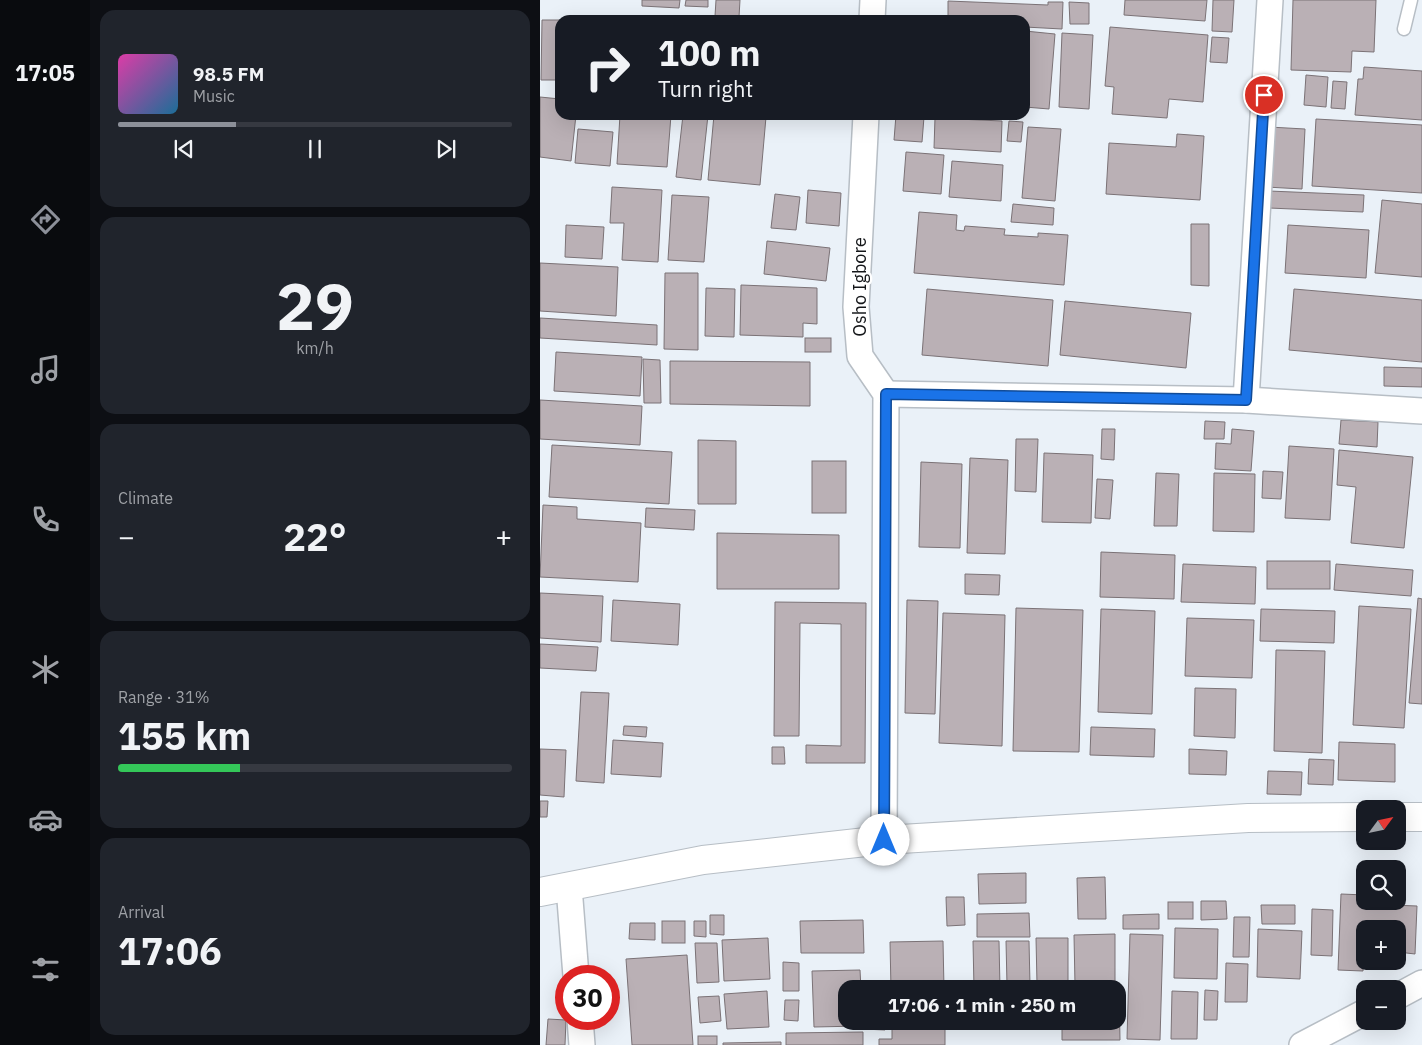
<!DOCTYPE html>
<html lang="en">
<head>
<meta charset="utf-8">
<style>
  body { margin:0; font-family:"IBM Plex Sans",sans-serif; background:#20242c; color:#f1f3f6; height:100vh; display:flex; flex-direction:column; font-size:19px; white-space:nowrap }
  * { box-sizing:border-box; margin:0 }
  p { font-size:16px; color:#9ea1a6 }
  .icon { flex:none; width:28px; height:28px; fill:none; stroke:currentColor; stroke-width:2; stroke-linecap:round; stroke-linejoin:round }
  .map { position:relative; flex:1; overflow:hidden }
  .side { display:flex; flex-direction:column; gap:10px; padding:10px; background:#0d0f14; width:450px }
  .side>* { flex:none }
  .banner { position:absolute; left:15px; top:15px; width:475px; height:105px; border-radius:15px; box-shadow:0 5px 20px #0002; background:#171b24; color:#f1f3f6; overflow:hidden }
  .needle { width:32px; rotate:57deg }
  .controls { position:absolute; left:816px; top:800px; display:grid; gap:10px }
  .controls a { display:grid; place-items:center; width:50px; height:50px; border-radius:10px; background:#171b24; box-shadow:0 5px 20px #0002; font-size:25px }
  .speed { position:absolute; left:15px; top:965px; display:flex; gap:10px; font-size:25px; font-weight:700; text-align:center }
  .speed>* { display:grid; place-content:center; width:65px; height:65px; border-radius:50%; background:#171b24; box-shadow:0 5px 20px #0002; line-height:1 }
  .speed .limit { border:8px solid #d22; background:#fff; color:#111 }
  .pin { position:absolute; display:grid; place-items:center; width:42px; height:42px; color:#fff; margin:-21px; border:2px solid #fff; border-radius:50%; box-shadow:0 1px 5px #0007 }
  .me { position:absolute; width:55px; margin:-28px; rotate:0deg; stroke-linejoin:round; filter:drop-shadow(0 0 4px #0008) }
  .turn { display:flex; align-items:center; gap:18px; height:105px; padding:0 20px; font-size:22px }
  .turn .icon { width:65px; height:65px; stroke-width:2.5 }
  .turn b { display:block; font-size:35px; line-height:42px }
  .big { font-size:38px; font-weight:800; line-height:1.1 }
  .side .card { flex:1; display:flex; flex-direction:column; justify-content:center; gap:8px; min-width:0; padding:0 18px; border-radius:15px; background:#20242c }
  .side .dial { align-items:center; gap:0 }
  .dial b { font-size:65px; line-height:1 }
  .song { display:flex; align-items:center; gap:15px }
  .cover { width:60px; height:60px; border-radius:8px; background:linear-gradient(135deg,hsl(320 70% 55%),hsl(200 70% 35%)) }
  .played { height:5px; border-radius:2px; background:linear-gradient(90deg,#8c9099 30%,#363941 30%) }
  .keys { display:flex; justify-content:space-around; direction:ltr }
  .heat { display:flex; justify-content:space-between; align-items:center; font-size:28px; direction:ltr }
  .charge { height:8px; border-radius:4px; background:linear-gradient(90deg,#34c759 31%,#363941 0) }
  .trip { position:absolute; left:298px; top:980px; width:288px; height:50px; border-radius:15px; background:#171b24; box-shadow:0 5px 20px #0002; font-weight:800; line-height:50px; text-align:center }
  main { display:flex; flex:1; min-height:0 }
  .dock { display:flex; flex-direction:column; width:90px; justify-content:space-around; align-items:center; background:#090b0e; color:#9ea1a6 }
  .dock .icon { width:35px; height:35px }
  .dock .current { color:#8c9099 }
  .dock b { font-size:22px; color:#f1f3f6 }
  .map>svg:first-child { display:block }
  .building { fill:#bab0b5; stroke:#7b7276 }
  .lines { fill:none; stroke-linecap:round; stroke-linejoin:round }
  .service-casing { stroke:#b7bec5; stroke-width:15 }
  .minor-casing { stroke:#b7bec5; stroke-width:28 }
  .secondary-casing { stroke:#b7bec5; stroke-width:30 }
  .service { stroke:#fff; stroke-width:12 }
  .minor { stroke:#fff; stroke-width:25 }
  .secondary { stroke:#fff; stroke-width:28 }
  .route-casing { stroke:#114b97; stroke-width:12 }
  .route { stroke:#1a73e8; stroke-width:9 }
  .labels { text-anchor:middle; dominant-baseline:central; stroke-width:4.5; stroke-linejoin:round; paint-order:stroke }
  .street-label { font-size:18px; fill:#141619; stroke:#fff }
</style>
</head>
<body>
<main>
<nav class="dock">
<b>17:05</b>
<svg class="icon current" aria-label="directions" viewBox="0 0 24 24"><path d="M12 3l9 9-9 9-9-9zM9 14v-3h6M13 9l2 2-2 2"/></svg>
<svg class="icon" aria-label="music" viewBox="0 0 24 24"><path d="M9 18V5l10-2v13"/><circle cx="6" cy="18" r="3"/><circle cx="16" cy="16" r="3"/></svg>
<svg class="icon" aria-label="phone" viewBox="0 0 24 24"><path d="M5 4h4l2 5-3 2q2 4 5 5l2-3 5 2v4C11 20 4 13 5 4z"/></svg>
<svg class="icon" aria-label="climate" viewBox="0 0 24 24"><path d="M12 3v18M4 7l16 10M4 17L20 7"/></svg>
<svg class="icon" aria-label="car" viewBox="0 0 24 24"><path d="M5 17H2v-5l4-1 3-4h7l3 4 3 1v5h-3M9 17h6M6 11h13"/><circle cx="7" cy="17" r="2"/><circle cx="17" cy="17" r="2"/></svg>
<svg class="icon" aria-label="filters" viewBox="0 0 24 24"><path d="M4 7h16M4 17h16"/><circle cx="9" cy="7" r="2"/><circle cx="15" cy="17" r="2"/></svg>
</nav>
<section class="side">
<div class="card">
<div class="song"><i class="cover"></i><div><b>98.5 FM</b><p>Music</p></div></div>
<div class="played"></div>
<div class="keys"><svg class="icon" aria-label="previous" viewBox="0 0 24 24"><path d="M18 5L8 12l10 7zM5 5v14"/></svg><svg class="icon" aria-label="pause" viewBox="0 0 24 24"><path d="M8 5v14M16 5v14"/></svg><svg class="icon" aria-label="next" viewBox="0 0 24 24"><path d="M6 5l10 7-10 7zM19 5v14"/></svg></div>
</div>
<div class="card dial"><b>29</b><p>km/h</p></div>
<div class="card"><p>Climate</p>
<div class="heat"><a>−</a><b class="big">22°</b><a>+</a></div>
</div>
<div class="card"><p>Range · 31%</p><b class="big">155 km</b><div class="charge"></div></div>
<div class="card"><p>Arrival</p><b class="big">17:06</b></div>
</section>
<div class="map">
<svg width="882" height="1045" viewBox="0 0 882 1045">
  <rect width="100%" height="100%" fill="#eaf1f8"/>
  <!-- building -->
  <g class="building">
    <path d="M102 0H140L139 8 102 6Z"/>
    <path d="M146 0H168V7L145 6Z"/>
    <path d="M176 0H200L199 17 175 16Z"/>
    <path d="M585 0H667L665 21 584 15Z"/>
    <path d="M673 0H694L692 32 672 31Z"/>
    <path d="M753 0H836L834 52 812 51 811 72 751 70Z"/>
    <path d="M408 1 508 5V2H523L522 29 485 27V20H408Z"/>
    <path d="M529 2 549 3V24H530Z"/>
    <path d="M2 20H32H20V80H1Z"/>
    <path d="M570 27 668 35 663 102 629 99 627 118 572 114 574 87 565 86Z"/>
    <path d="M485 31 515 34 509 109 485 107Z"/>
    <path d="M522 33 553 35 549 109 519 107Z"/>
    <path d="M672 37 689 38 687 63 670 62Z"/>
    <path d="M824 67 882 71V120L815 115 818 79H823Z"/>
    <path d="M766 75 788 77 786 107 764 105Z"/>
    <path d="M793 81 807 82 805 109 791 108Z"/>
    <path d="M0 97 20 99V115H36L31 161 0 157Z"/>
    <path d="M80 115H131L127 167 77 164Z"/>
    <path d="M143 115H168L161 180 136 177Z"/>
    <path d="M174 115H204L226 117 220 185 168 180Z"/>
    <path d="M356 115 384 117 382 142 354 140Z"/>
    <path d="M395 118 462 121 461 152 394 148Z"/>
    <path d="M776 119 882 125V193L772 186Z"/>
    <path d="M469 121 483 122 481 142 467 141Z"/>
    <path d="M488 127 521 129 515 201 482 198Z"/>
    <path d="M729 127 765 129 762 189 726 187Z"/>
    <path d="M38 129 73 132 70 166 35 163Z"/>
    <path d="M637 134 664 136 660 200 566 194 569 143 636 147Z"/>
    <path d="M366 152 404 155 401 194 363 191Z"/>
    <path d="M412 161 463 165 461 201 409 197Z"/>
    <path d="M72 187 122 190 118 262 82 260 84 223H70Z"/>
    <path d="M268 190 301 193 299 226 266 223Z"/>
    <path d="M729 191 824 195 823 212 729 208Z"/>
    <path d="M235 194 260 197 256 230 231 228Z"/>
    <path d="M132 195 169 197 164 262 128 260Z"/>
    <path d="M842 200 882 204V277L835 273Z"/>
    <path d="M473 204 514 208 513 225 471 222Z"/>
    <path d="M379 212 417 215 416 230 424 231 425 226 465 229 464 235 498 237V233L528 235 524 285 374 273Z"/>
    <path d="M651 224H669V286L651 285Z"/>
    <path d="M26 225 64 227 62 259 25 257Z"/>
    <path d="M748 225 829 230 826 278 745 273Z"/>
    <path d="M227 241 290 248 286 281 224 274Z"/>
    <path d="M0 263 78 267 76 316 0 311Z"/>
    <path d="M125 273H158V350L124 349Z"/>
    <path d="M201 285 277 288V324L263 323V337L200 335Z"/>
    <path d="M166 288 195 289 194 337 165 336Z"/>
    <path d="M387 289 513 300 508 366 382 355Z"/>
    <path d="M754 289 882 300V362L749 350Z"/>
    <path d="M525 301 651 313 646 368 520 355Z"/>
    <path d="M0 318 117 325V345L0 338Z"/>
    <rect x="265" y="338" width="26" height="14"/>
    <path d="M16 352 102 357 100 396 14 391Z"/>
    <path d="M103 359 120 360 121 403H104Z"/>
    <path d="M130 361 270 362V406L130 404Z"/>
    <path d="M844 367 882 368V387L844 386Z"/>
    <path d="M0 400 102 406 100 445 0 439Z"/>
    <path d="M801 420 838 422 837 447 799 444Z"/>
    <path d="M665 421 685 422 684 439H664Z"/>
    <path d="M562 429H575L574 460 561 459Z"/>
    <path d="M692 429 714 431 711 471 675 469 676 443 691 444Z"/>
    <path d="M476 439H498L496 492 475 491Z"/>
    <path d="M158 440 196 441V504H158Z"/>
    <path d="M12 445 132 452 129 504 9 497Z"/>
    <path d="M749 446 794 449 790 520 745 518Z"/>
    <path d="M799 450 873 457 864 548 811 543 816 487 797 485Z"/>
    <path d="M504 453 553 455 551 523 502 522Z"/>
    <path d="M430 458 468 460 465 554 427 553Z"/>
    <rect x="272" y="461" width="34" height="52"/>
    <path d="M381 462 422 464 420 548 379 547Z"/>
    <path d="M723 471 743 472 741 499 722 498Z"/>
    <path d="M616 473 639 474 637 526H614Z"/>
    <path d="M674 473 715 474 714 532 673 531Z"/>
    <path d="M557 479 573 480 570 519 555 518Z"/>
    <path d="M3 505 37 507V519L101 523 98 582 0 577Z"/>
    <path d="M106 508 155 510 154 530 105 527Z"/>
    <path d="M177 533 299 535V589H177Z"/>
    <path d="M561 552 635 555 634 599 560 597Z"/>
    <rect x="727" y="561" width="63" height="28"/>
    <path d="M643 564 716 567 715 604 641 602Z"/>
    <path d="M796 564 873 570 871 596 794 590Z"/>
    <path d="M425 574 460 575 459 595 425 594Z"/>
    <path d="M0 593 63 596 61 642 0 638Z"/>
    <path d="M878 598 882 599V704L869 703Z"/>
    <path d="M73 600 140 604 138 645 71 641Z"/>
    <path d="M367 600 398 601 395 714 365 713Z"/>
    <path d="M235 602 326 603 325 763H266V745L301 746V624L260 623 259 736H234Z"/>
    <path d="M819 606 871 609 864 728 813 725Z"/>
    <path d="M476 608 543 610 539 752 473 751Z"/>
    <path d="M561 609 615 611 612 714 558 712Z"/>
    <path d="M721 609 795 611 794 643 720 641Z"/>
    <path d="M403 613 465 615 462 746 399 743Z"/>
    <path d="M647 618 714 620 712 678 645 676Z"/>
    <path d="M0 644 58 647 56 671 0 668Z"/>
    <path d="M736 650 785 651 782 753 734 751Z"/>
    <path d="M655 688 696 689 695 738 654 736Z"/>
    <path d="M41 692 69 693 64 783 36 781Z"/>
    <path d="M84 726 107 727 106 737 83 735Z"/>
    <path d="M551 727 615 729 614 757 550 755Z"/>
    <path d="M73 740 123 743 121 777 71 774Z"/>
    <path d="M799 742 855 744V782L798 780Z"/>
    <path d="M232 747H244L245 764H232Z"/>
    <path d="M0 749 26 750 24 797 0 795Z"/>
    <path d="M649 749 687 751 686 775 649 774Z"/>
    <path d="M769 759 794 760 793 785 768 784Z"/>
    <path d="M728 771 762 772 761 795 727 794Z"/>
    <path d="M0 801H8L7 817H0Z"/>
    <path d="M486 873V903L439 904 438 874Z"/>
    <path d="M565 877 566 919H538L537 878Z"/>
    <path d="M801 894 825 895 826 904 877 906 875 954 858 952V929H825L823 971 798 970Z"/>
    <path d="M406 897H424L425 925 407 926Z"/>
    <path d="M661 901H686L687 919 661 920Z"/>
    <rect x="628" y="902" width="25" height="17"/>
    <path d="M721 905H755V924H722Z"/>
    <path d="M772 909 793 910 792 956 771 955Z"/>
    <path d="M489 913 490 937H437V914Z"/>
    <path d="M619 914V929H583V915Z"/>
    <path d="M170 915H184V935L170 934Z"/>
    <path d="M694 917H710L709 957H693Z"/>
    <path d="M323 920 324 953H261L260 921Z"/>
    <rect x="122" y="921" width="23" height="22"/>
    <path d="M154 921H166V937L154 936Z"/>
    <path d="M90 923H115V940L89 939Z"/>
    <path d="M635 928 678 929 677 979 634 978Z"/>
    <path d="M718 929 762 931 760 979 717 977Z"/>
    <path d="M575 934V985H535L534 935Z"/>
    <path d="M590 934 623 935 620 1040 587 1039Z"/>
    <path d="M228 938 230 979 184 981 182 940Z"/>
    <path d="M496 938H528V984H497Z"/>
    <path d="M403 941 404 989H351L350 942Z"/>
    <path d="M433 941H459L460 989H434Z"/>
    <path d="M466 941H489L490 985H467Z"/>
    <path d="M155 943H177L179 982 157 983Z"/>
    <path d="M147 955 153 1045H92L86 959Z"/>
    <path d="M243 962 259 963V991H243Z"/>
    <path d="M686 963 708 964 707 1002H685Z"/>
    <path d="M320 970 321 989H306V1021H321V1026L274 1027 272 971Z"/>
    <path d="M576 990H579L580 1040H522V1021H576Z"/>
    <path d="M665 990 678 991 677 1020H664Z"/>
    <path d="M227 991 229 1027 187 1029 184 994Z"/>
    <path d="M632 991 658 992 657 1039H631Z"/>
    <path d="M179 996 181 1021 160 1023 158 997Z"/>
    <path d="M245 1000H259L258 1021 244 1020Z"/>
    <path d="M8 1019 26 1020 25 1045H6Z"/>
    <path d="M323 1021H345V1030L323 1029Z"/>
    <path d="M352 1021H405V1045H339V1039H352Z"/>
    <path d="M323 1032V1045H246V1033Z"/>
    <rect x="158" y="1036" width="19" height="9"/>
    <path d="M241 1042V1045H183V1043Z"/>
  </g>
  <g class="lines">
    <!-- service casing -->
    <g class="service-casing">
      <path id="service" d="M864 29 871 0"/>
    </g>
    <!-- minor casing -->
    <g class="minor-casing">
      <g id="minor">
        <path d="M332 20 333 0"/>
        <path d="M326 115 316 307 320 356 346 394 344 840"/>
        <path d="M346 394 706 400 882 411"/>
        <path d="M706 400 730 0"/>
        <path d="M29 887 36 976"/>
        <path d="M858 996 882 983"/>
        <path d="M40 1019 42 1045"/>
        <path d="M762 1045 825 1012"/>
      </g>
    </g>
    <!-- secondary casing -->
    <g class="secondary-casing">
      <g id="secondary">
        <path d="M858 817H882"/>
        <path d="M0 892 163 860 344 840 708 818 825 817"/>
      </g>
    </g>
    <!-- service -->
    <use href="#service" class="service"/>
    <!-- minor -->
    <use href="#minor" class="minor"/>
    <!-- secondary -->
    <use href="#secondary" class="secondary"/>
  </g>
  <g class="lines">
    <!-- route casing -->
    <g class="route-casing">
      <path id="route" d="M344 840 346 394 706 400 724 95"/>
    </g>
    <!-- route -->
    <use href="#route" class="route"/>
  </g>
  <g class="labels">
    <!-- street labels -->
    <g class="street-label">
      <text transform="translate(319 287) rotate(-90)">Osho Igbore</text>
    </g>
  </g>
</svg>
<div class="controls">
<a><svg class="needle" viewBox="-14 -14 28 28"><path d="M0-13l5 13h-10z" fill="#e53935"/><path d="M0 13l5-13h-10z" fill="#9ea1a6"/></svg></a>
<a><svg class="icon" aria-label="search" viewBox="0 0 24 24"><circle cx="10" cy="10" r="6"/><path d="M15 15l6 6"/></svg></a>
<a>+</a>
<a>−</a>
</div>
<div class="speed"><div class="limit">30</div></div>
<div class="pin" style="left:724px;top:95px;background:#d93025"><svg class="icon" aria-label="arrive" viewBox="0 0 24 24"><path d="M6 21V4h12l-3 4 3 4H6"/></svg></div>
<svg class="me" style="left:344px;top:840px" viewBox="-20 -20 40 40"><circle r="19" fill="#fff"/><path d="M0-13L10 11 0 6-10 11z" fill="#1a73e8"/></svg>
<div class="trip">17:06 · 1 min · 250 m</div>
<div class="banner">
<div class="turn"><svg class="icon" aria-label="right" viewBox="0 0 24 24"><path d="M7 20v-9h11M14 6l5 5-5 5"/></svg><div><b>100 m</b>Turn right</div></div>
</div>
</div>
</main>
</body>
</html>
